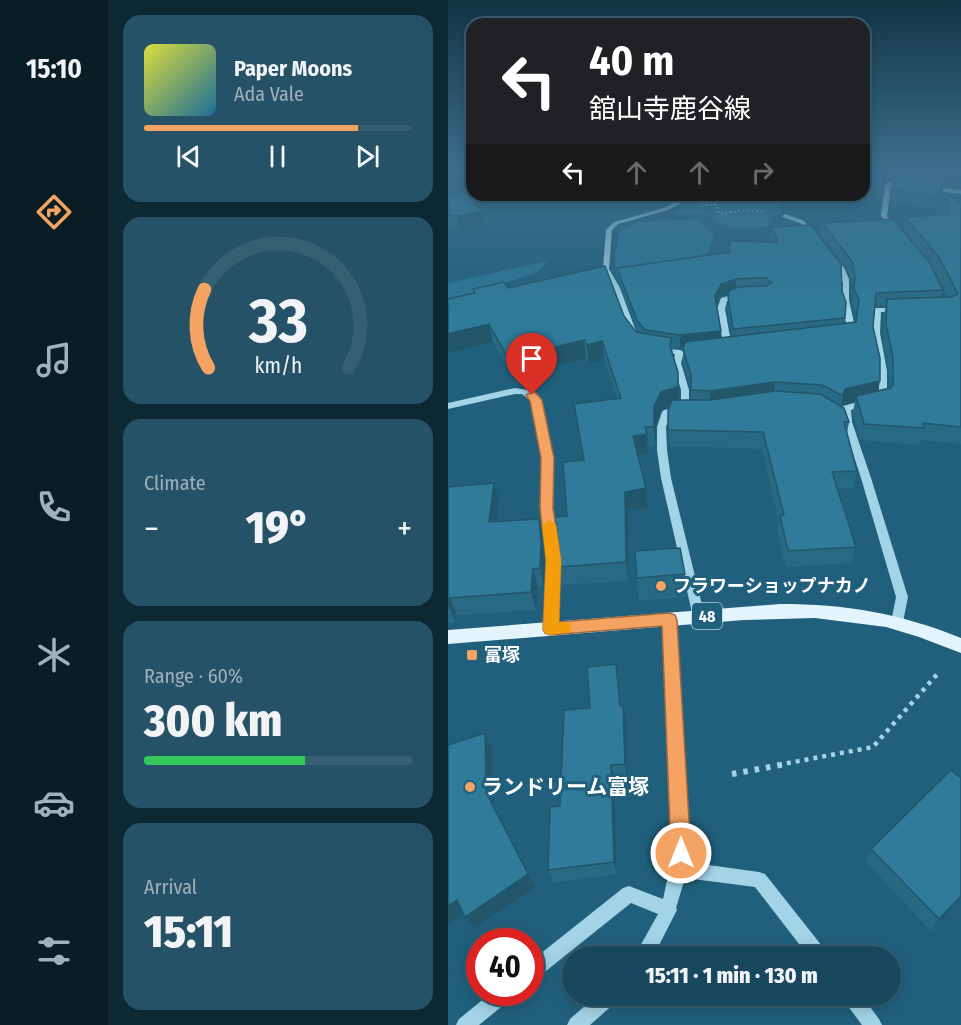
<!DOCTYPE html>
<html lang="en">
<head>
<meta charset="utf-8">
<style>
  body { margin:0; font-family:"Fira Sans Condensed","Noto Sans JP",sans-serif; background:#255266; color:#f1f3f6; height:100vh; display:flex; flex-direction:column; font-size:22px; white-space:nowrap }
  * { box-sizing:border-box; margin:0 }
  p { font-size:20px; color:#9fb2bc }
  .icon { flex:none; width:33px; height:33px; fill:none; stroke:currentColor; stroke-width:2; stroke-linecap:round; stroke-linejoin:round }
  .map { position:relative; flex:1; overflow:hidden }
  .drawer { display:flex; flex-direction:column; gap:15px; padding:15px; background:#0d2833; width:340px }
  .drawer>* { flex:none }
  .hud { position:absolute; left:18px; top:18px; width:404px; height:183px; border-radius:18px; box-shadow:0 3px 15px #0003,0 0 0 2px #366072; background:#202124; color:#fff; overflow:hidden }
  .speed { position:absolute; left:18px; top:928px; display:flex; gap:12px; font-size:30px; font-weight:700; text-align:center }
  .speed>* { display:grid; place-content:center; width:78px; height:78px; border-radius:50%; background:#18485d; box-shadow:0 3px 15px #0003,0 0 0 2px #366072; line-height:1 }
  .speed .limit { border:9px solid #d22; background:#fff; color:#111 }
  .pin { position:absolute; display:grid; place-items:center; width:51px; height:51px; color:#fff; margin:-62px -26px; border-radius:50% 50% 50% 0; rotate:-45deg; box-shadow:0 0 6px #0007 }
  .pin .icon { rotate:45deg }
  .me { position:absolute; width:66px; margin:-33px; rotate:0deg; stroke-linejoin:round; filter:drop-shadow(0 0 4px #0008) }
  .turn { display:flex; align-items:center; gap:21px; height:126px; padding:0 24px; font-size:27px }
  .turn .icon { width:78px; height:78px; stroke-width:2.5 }
  .turn b { display:block; font-size:42px; line-height:51px }
  .lanes { display:flex; align-items:center; height:57px; padding:0 24px; background:#0003; justify-content:center; gap:30px; direction:ltr }
  .lanes .off { opacity:.35 }
  .big { font-size:45px; font-weight:800; line-height:1.1 }
  .drawer .card { flex:1; display:flex; flex-direction:column; justify-content:center; gap:9px; min-width:0; padding:0 21px; border-radius:18px; background:#255266 }
  .drawer .dial { align-items:center; gap:0 }
  .dial svg { height:156px; overflow:visible; fill:none; stroke:#366072; stroke-width:7; stroke-linecap:round; text-anchor:middle }
  .dial text { fill:#f1f3f6; stroke:none }
  .song { display:flex; align-items:center; gap:18px }
  .cover { width:72px; height:72px; border-radius:9px; background:linear-gradient(135deg,hsl(60 70% 55%),hsl(200 70% 35%)) }
  .played { height:6px; border-radius:3px; background:linear-gradient(90deg,#f4a362 80%,#366072 80%) }
  .keys { display:flex; justify-content:space-around; direction:ltr }
  .heat { display:flex; justify-content:space-between; align-items:center; font-size:33px; direction:ltr }
  .charge { height:9px; border-radius:4px; background:linear-gradient(90deg,#34c759 60%,#366072 0) }
  .trip { position:absolute; left:114px; top:946px; width:339px; height:60px; border-radius:30px; background:#18485d; box-shadow:0 3px 15px #0003,0 0 0 2px #366072; font-weight:800; line-height:60px; text-align:center }
  main { display:flex; flex:1; min-height:0 }
  .dock { display:flex; flex-direction:column; width:108px; justify-content:space-around; align-items:center; background:#0a1d25; color:#9fb2bc }
  .dock .icon { width:42px; height:42px }
  .dock .on { color:#f4a362 }
  .dock b { font-size:27px; color:#f1f3f6 }
  .map>svg:first-child { display:block }
  .green { fill:#2a7694 }
  .lines { fill:none; stroke-linecap:round; stroke-linejoin:round }
  .path-far2 { stroke:#a2d3e6; stroke-width:2; stroke-dasharray:1.5 3; stroke-linecap:butt }
  .path-far1 { stroke:#a2d3e6; stroke-width:4.5; stroke-dasharray:4 5; stroke-linecap:butt }
  .path { stroke:#a2d3e6; stroke-width:6; stroke-dasharray:4.5 7; stroke-linecap:butt }
  .minor { fill:#a2d3e6; fill-rule:evenodd }
  .major { fill:#e3f4fd; fill-rule:evenodd }
  .wall { fill:#286a84; fill-rule:evenodd }
  .shaded-wall { fill:#21566b }
  .building { fill:#2f7b99; stroke:#21566b; stroke-width:1.5 }
  .route { fill:#f4a362; stroke:#9f6a40; stroke-width:1.5 }
  .slow { fill:#f59e0b }
  .poi-dot { fill:#f4a362; stroke:#20607c; stroke-width:2 }
  .labels { text-anchor:middle; dominant-baseline:central; stroke-width:6; stroke-linejoin:round; paint-order:stroke }
  .shield { fill:#20607c; stroke:#bccfd8; stroke-width:1.5 }
  .shield-label { font-size:16px; font-weight:bold; fill:#fff }
  .poi-label { font-size:18px; font-weight:bold; fill:#fff; stroke:#20607c; text-anchor:start }
  .near-poi-label { font-size:21px; font-weight:bold; fill:#fff; stroke:#20607c; text-anchor:start }
</style>
</head>
<body>
<main>
<nav class="dock">
<b>15:10</b>
<svg class="icon on" aria-label="directions" viewBox="0 0 24 24"><path d="M12 3l9 9-9 9-9-9zM9 14v-3h6M13 9l2 2-2 2"/></svg>
<svg class="icon" aria-label="music" viewBox="0 0 24 24"><path d="M9 18V5l10-2v13"/><circle cx="6" cy="18" r="3"/><circle cx="16" cy="16" r="3"/></svg>
<svg class="icon" aria-label="phone" viewBox="0 0 24 24"><path d="M5 4h4l2 5-3 2q2 4 5 5l2-3 5 2v4C11 20 4 13 5 4z"/></svg>
<svg class="icon" aria-label="climate" viewBox="0 0 24 24"><path d="M12 3v18M4 7l16 10M4 17L20 7"/></svg>
<svg class="icon" aria-label="car" viewBox="0 0 24 24"><path d="M5 17H2v-5l4-1 3-4h7l3 4 3 1v5h-3M9 17h6M6 11h13"/><circle cx="7" cy="17" r="2"/><circle cx="17" cy="17" r="2"/></svg>
<svg class="icon" aria-label="filters" viewBox="0 0 24 24"><path d="M4 7h16M4 17h16"/><circle cx="9" cy="7" r="2"/><circle cx="15" cy="17" r="2"/></svg>
</nav>
<section class="drawer">
<div class="card">
<div class="song"><i class="cover"></i><div><b>Paper Moons</b><p>Ada Vale</p></div></div>
<div class="played"></div>
<div class="keys"><svg class="icon" aria-label="previous" viewBox="0 0 24 24"><path d="M18 5L8 12l10 7zM5 5v14"/></svg><svg class="icon" aria-label="pause" viewBox="0 0 24 24"><path d="M8 5v14M16 5v14"/></svg><svg class="icon" aria-label="next" viewBox="0 0 24 24"><path d="M6 5l10 7-10 7zM19 5v14"/></svg></div>
</div>
<div class="card dial"><svg viewBox="0 0 100 80">
<path d="M14 69A42 42 0 1 1 86 69"/>
<path d="M14 69A42 42 0 0 1 12 29" stroke="#f4a362"/>
<text x="50" y="56" font-size="32" font-weight="700">33</text>
<text x="50" y="72" font-size="11">km/h</text>
</svg></div>
<div class="card"><p>Climate</p>
<div class="heat"><a>−</a><b class="big">19°</b><a>+</a></div>
</div>
<div class="card"><p>Range · 60%</p><b class="big">300 km</b><div class="charge"></div></div>
<div class="card"><p>Arrival</p><b class="big">15:11</b></div>
</section>
<div class="map">
<svg width="513" height="1025" viewBox="0 0 513 1025">
  <rect width="100%" height="100%" fill="#20607c"/>
  <!-- green -->
  <g class="green">
    <path d="M218 195H324L331 205 333 214 318 217 322 222 321 227 286 228 272 224 256 214 228 215 223 213 231 210 233 206Z"/>
    <path d="M250 219 266 236 257 260 168 274 167 255 172 231 191 222Z"/>
    <path d="M99 261 90 272 28 293 0 312V283Z"/>
  </g>
  <g class="lines">
    <!-- path-far2 -->
    <path class="path-far2" d="M253 205H269L271 214 298 210 318 212"/>
    <!-- path-far1 -->
    <path class="path-far1" d="M330 765 425 747 492 671"/>
    <!-- path -->
    <path class="path" d="M284 774 338 764"/>
    <!-- minor -->
    <g class="minor">
      <path d="M440 182 462 186 459 188 443 186 439 216 450 230 447 232 433 216 437 184Z"/>
      <path d="M480 187 513 190V194L478 190V188Z"/>
      <path d="M28 195H36L0 209V205Z"/>
      <path d="M227 195 236 196V202L220 210 170 224 164 230 161 269 172 288 189 334 185 336H182L164 288 155 269 158 230 166 222 216 208 231 200V198Z"/>
      <path d="M337 214 356 221 370 236 365 237 352 223 335 217 334 216Z"/>
      <path d="M382 256H386L396 268 401 279V300L406 323 404 334 400 336 396 334 398 323 394 300 395 284 391 271 381 257Z"/>
      <path d="M291 293 295 295 294 297 279 301 277 309 284 348 280 350 276 348 269 309 273 298Z"/>
      <path d="M427 308H451L455 310 451 312H433L432 333 439 371V400L435 403 429 400 431 398V371L424 333 425 318Z"/>
      <path d="M208 348 232 350 236 352 233 363 241 390V410L237 413 223 414 218 427 219 450 223 478 257 617 255 620 251 622 247 620 245 617 213 478 209 450V427L214 412 216 410 233 407V390L225 363 227 354 208 352Z"/>
      <path d="M67 388 79 390 92 401 104 457V508L112 560 108 629 106 633 102 634 98 633 96 629 100 560 94 508V457L84 402 74 394H67L0 409V403Z"/>
      <path d="M418 400 422 403 421 405 403 410 404 422 423 478 460 597 455 622 453 625 449 627 445 625 443 622 448 597 413 478 395 423 385 416 390 413 394 415 395 406Z"/>
      <path d="M221 614 225 616 227 619 241 853 239 862 311 872 317 874 378 951 381 957H361L307 887 237 878 228 908 229 910 205 957H186L210 914 183 903 88 979 82 981V962L175 888 181 886 215 899 225 853 215 619 217 616Z"/>
      <path d="M43 993H66L63 999 31 1025H8L11 1019Z"/>
      <path d="M148 996H171L168 1002 142 1025H119L122 1019Z"/>
      <path d="M394 996H414L431 1019 434 1025H414L397 1002Z"/>
    </g>
    <!-- major -->
    <path class="major" d="M332 604C398 604 451 613 513 638V653L471 637 438 627 367 618 296 620 0 644V630Z"/>
  </g>
  <!-- wall -->
  <g class="wall">
    <path d="M416 170 426 171 433 175 431 170H506L498 186H495L494 194 486 208 443 203 446 180H442L434 176 436 177 433 201 383 195H416Z"/>
    <path d="M500 194 513 205V444L473 440 471 445 412 440 405 412 407 401 395 404 394 407 401 422 399 433 409 471 405 488H390L408 547 404 563 338 567 330 532 331 522 314 449 221 446 220 411V408L213 410 208 424 207 446H200V453L190 454 198 488 200 507 180 511V581L113 585 109 567 119 516 136 460 169 398 156 359 141 363 138 358 64 377 45 342 25 289 60 288 176 316 188 332 191 333 170 280 169 268 282 252 324 242 322 238 323 227 394 291 397 318 396 323 407 322 408 314 404 303 405 290 402 275 373 235 374 223 454 230 457 217 497 215V208ZM485 268 488 272 500 297H493L495 290ZM281 293 279 309 284 336 272 338 273 331 268 305 272 296ZM427 306H438L436 314 435 341 441 372V388L430 391 425 327ZM224 347H235V363L243 389V400H231Z"/>
    <path d="M86 195H128L121 207 85 206 84 198Z"/>
    <path d="M0 196 37 226 12 231 0 229Z"/>
    <path d="M0 487 51 501 49 521 95 537 98 560 96 586 90 587 88 610 9 615 8 623H0Z"/>
    <path d="M237 574 238 597 191 601 189 578Z"/>
    <path d="M170 679 173 705 178 721 179 778 166 779 169 874 106 883 100 870 112 806 142 708Z"/>
    <path d="M513 778V897L483 931 418 862 423 849Z"/>
  </g>
  <!-- shaded-wall -->
  <g class="shaded-wall">
    <path d="M503 170H506L498 186 500 177Z"/>
    <path d="M496 182 494 194 486 208 489 196Z"/>
    <path d="M123 195H128L121 207 120 200Z"/>
    <path d="M34 211 37 226 12 231 8 216Z"/>
    <path d="M288 279V291L272 296 267 308V296L273 284Z"/>
    <path d="M41 324 45 342 0 353V334Z"/>
    <path d="M273 331 272 343 232 348V335Z"/>
    <path d="M136 340 138 358 64 377 60 358Z"/>
    <path d="M154 341 156 359 141 363 139 345Z"/>
    <path d="M230 372 231 406 213 410 208 424 207 446 206 427V406L213 392Z"/>
    <path d="M432 381 429 396H408L407 401 395 404 392 411 397 389Z"/>
    <path d="M327 382 326 397 262 406V391Z"/>
    <path d="M199 434 200 453 187 455 185 436Z"/>
    <path d="M46 483 51 501 47 540 41 522Z"/>
    <path d="M198 488 200 507 180 511V581L178 562 177 492Z"/>
    <path d="M91 519 95 537 98 560 96 586 92 568Z"/>
    <path d="M85 569 90 587 88 610 83 592Z"/>
    <path d="M2 598 9 615 8 623 0 605Z"/>
    <path d="M175 705 178 721 179 778 177 764Z"/>
    <path d="M37 733 44 749 45 807 38 792Z"/>
    <path d="M163 765 166 779 169 874 166 862Z"/>
    <path d="M80 874 87 887 26 928 17 917Z"/>
    <path d="M513 896V897L483 931 491 919Z"/>
    <path d="M9 900 18 912 0 925V906Z"/>
  </g>
  <!-- building -->
  <g class="building">
    <path d="M416 170H426L436 177 434 192 416 190Z"/>
    <path d="M441 170H503L500 177Z"/>
    <path d="M447 176 496 182 489 196 445 190Z"/>
    <path d="M15 190 34 211 8 216 0 215V196Z"/>
    <path d="M500 194 513 205V427L475 423 476 428 416 424 408 396 442 388 445 385V356L438 325 439 299 504 297 510 294 491 257 457 217 500 214Z"/>
    <path d="M86 195H123L120 200 84 198Z"/>
    <path d="M445 219 482 263 495 290 428 293 425 327 432 358V381L397 389 395 396 374 385 327 382 262 391 243 390V375L235 349 237 342 408 322 411 300 406 289 407 276 404 261 374 223Z"/>
    <path d="M363 225 393 264 394 291 398 302 397 318 285 329 280 297 281 291 290 287 318 286 324 283 318 278 288 279 273 284 267 296 273 331 232 335 197 330 189 320 169 268 282 252V241L330 242 323 227Z"/>
    <path d="M157 266 176 316 188 332 224 338 222 346 230 372V387L213 392 206 406V427H197L199 434 185 436 198 488 177 492 178 562 109 567 110 541 107 517 119 516 115 462 136 460 126 404 173 398 154 341 139 345 136 340 60 358 41 324 0 334V299L27 293 25 289 56 282 60 288Z"/>
    <path d="M327 391 372 394 396 408 401 422H396L409 471 384 472 408 547 340 551 332 516 336 515 315 432 220 430V411L224 400H262Z"/>
    <path d="M46 483 41 522 91 519 93 542 92 568 85 569 83 592 2 598 0 605V487Z"/>
    <path d="M232 548 237 574 189 578 187 551Z"/>
    <path d="M168 664 172 706 175 705 177 764 163 765 166 862 100 870 102 807 112 806 116 710 142 708 139 667Z"/>
    <path d="M37 733 38 792 80 874 17 917 9 900 0 906V745Z"/>
    <path d="M503 770 513 778V896L491 919 423 849Z"/>
  </g>
  <!-- sky -->
  <linearGradient id="sky" x2="0" y2="1"><stop stop-color="#123544"/><stop offset="0.54" stop-color="#3c6f8e"/><stop offset="1" stop-color="#3c6f8e" stop-opacity="0"/></linearGradient>
  <rect width="513" height="314" fill="url(#sky)"/>
  <!-- route -->
  <path class="route" d="M84 392 88 393 94 400 106 458 105 508 113 560 111 622 221 613 227 615 229 620 243 853 240 860 233 863 226 860 223 853 214 626 102 635 97 633 95 629 98 560 92 508 93 458 82 401 78 395Z"/>
  <!-- slow -->
  <path class="slow" d="M101 520 108 525 113 560 111 622 122 623 124 628 122 632 102 635 97 633 95 629 98 560 94 525Z"/>
  <!-- markers -->
  <g class="poi-dot">
    <circle cx="213" cy="586" r="6"/>
    <rect x="18" y="649" width="12" height="12" rx="3"/>
    <circle cx="22" cy="787" r="6"/>
  </g>
  <g class="labels">
    <!-- shield labels -->
    <rect class="shield" x="244" y="603" width="30" height="26" rx="4.5"/>
    <g class="shield-label">
      <text x="259" y="616">48</text>
    </g>
    <!-- poi labels -->
    <g class="poi-label">
      <text x="225" y="586">フラワーショップナカノ</text>
      <text x="36" y="655">富塚</text>
    </g>
    <!-- near-poi labels -->
    <g class="near-poi-label">
      <text x="34" y="787">ランドリーム富塚</text>
    </g>
  </g>
</svg>
<div class="speed"><div class="limit">40</div></div>
<div class="pin" style="left:84px;top:395px;background:#d93025"><svg class="icon" aria-label="arrive" viewBox="0 0 24 24"><path d="M6 21V4h12l-3 4 3 4H6"/></svg></div>
<svg class="me" style="left:233px;top:853px" viewBox="-20 -20 40 40"><circle r="17" fill="#f4a362" stroke="#fff" stroke-width="3"/><path d="M0-11L8 9 0 5-8 9z" fill="#fff"/></svg>
<div class="trip">15:11 · 1 min · 130 m</div>
<div class="hud">
<div class="turn"><svg class="icon" aria-label="left" viewBox="0 0 24 24"><path d="M17 20v-9H6M10 6l-5 5 5 5"/></svg><div><b>40 m</b>舘山寺鹿谷線</div></div>
<div class="lanes"><svg class="icon" aria-label="left" viewBox="0 0 24 24"><path d="M17 20v-9H6M10 6l-5 5 5 5"/></svg><svg class="icon off" aria-label="ahead" viewBox="0 0 24 24"><path d="M12 20V5M6 11l6-6 6 6"/></svg><svg class="icon off" aria-label="ahead" viewBox="0 0 24 24"><path d="M12 20V5M6 11l6-6 6 6"/></svg><svg class="icon off" aria-label="right" viewBox="0 0 24 24"><path d="M7 20v-9h11M14 6l5 5-5 5"/></svg></div>
</div>
</div>
</main>
</body>
</html>
